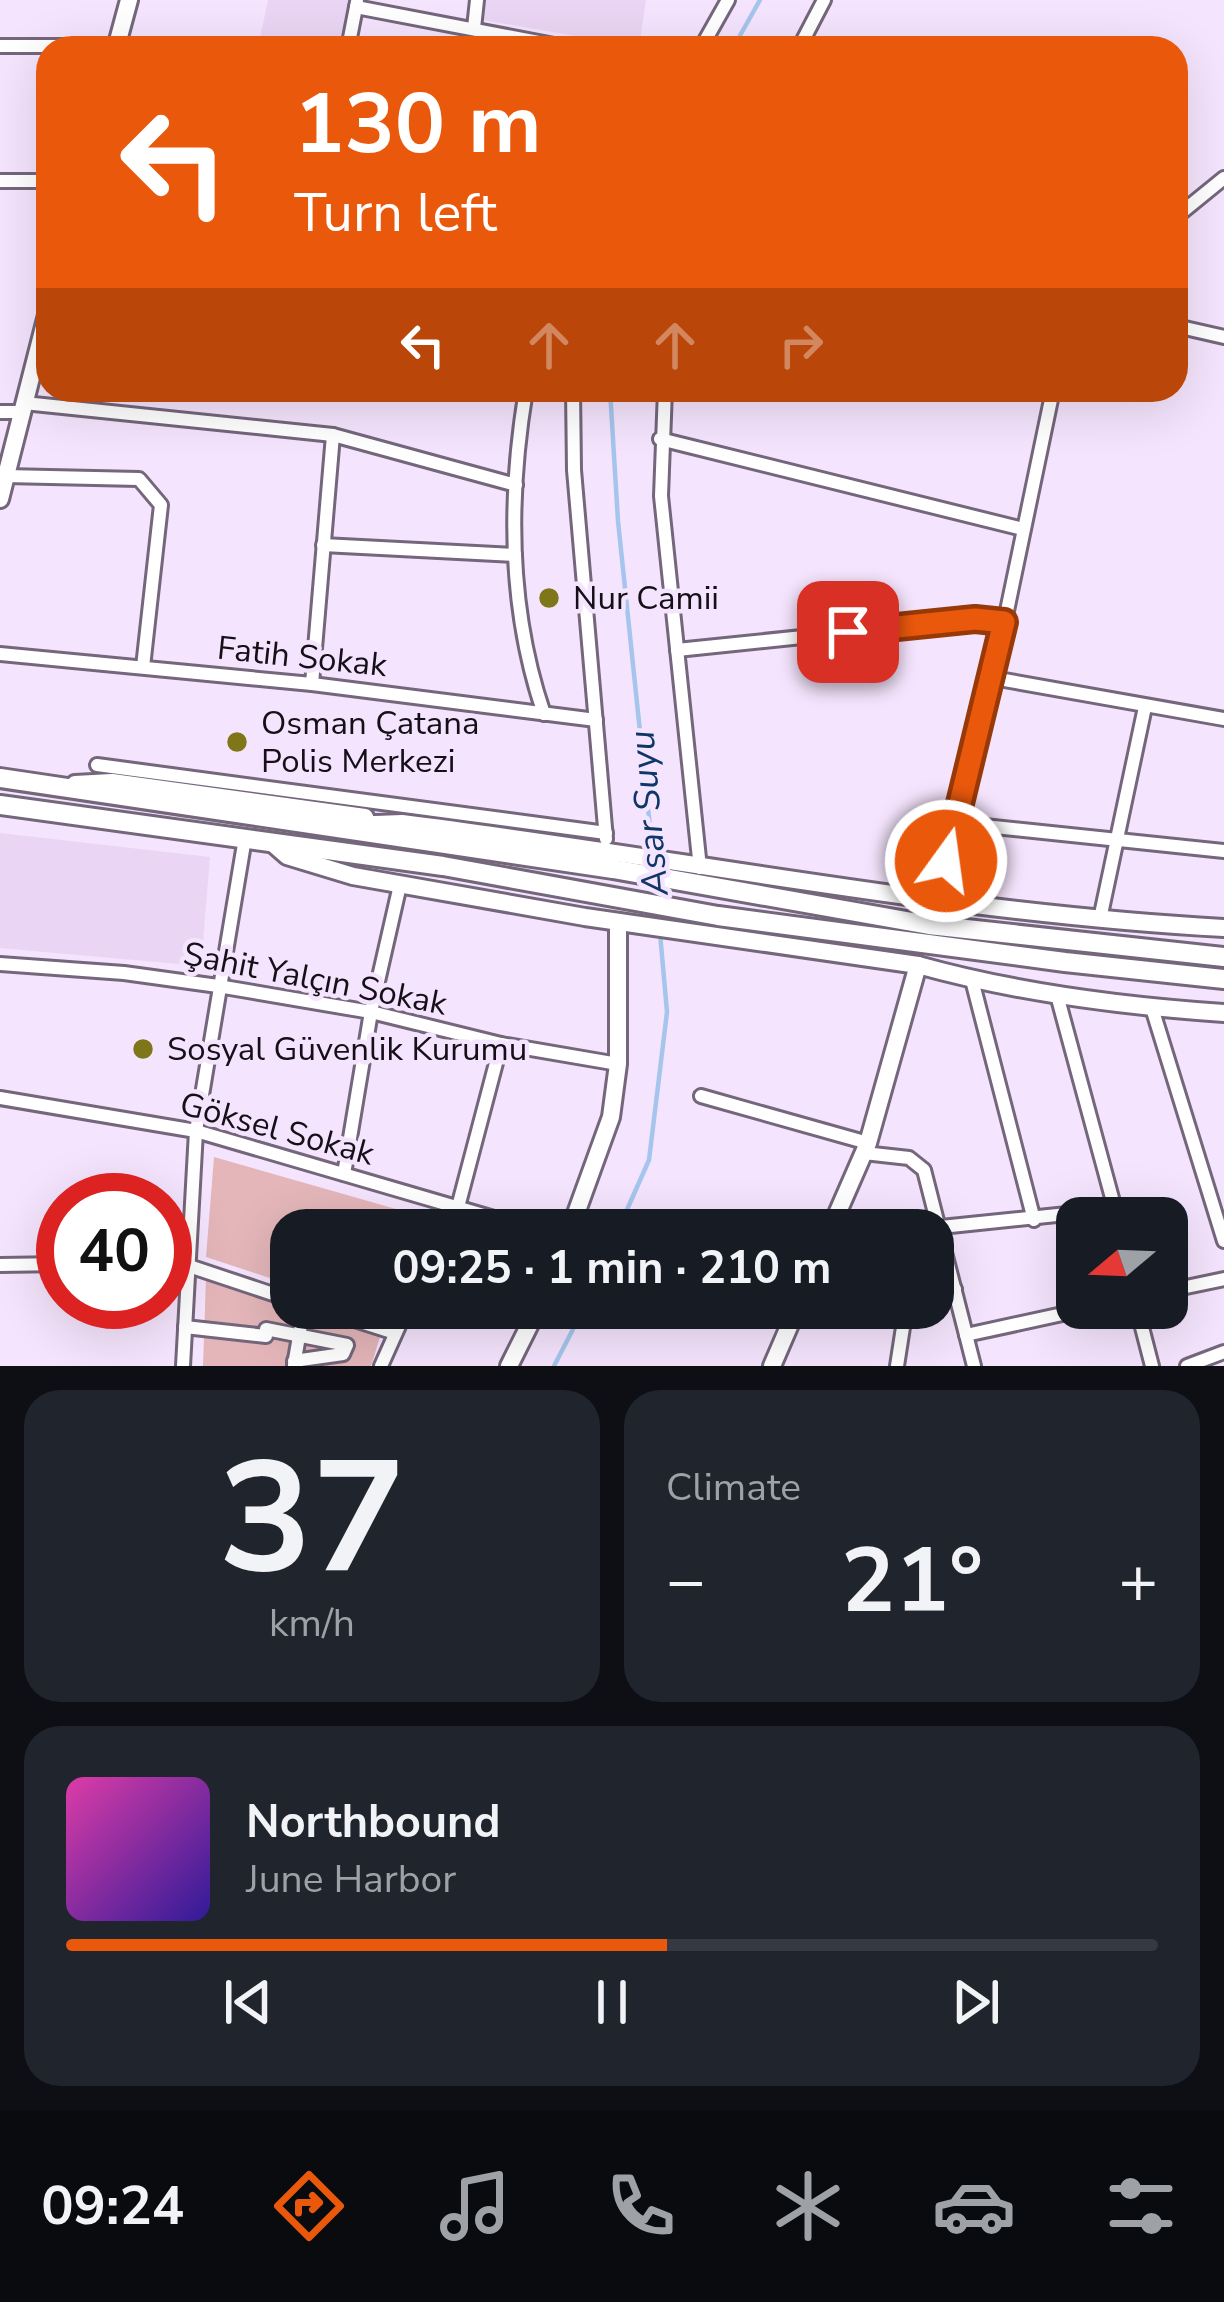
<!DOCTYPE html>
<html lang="en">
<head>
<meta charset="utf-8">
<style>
  body { margin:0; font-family:"Nunito Sans",sans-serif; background:#20242c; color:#f1f3f6; height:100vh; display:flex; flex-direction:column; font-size:45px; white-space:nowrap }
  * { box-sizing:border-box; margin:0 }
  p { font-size:39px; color:#9ea1a6 }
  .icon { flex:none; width:66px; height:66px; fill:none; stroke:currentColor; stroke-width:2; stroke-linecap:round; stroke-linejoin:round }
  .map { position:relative; height:1366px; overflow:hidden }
  .sheet { display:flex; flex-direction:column; gap:24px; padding:24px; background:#0d0f14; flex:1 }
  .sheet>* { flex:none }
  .guide { position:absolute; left:36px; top:36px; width:1152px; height:366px; border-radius:36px; box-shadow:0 12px 48px #0002; background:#ea580c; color:#fff; overflow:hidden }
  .needle { width:78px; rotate:251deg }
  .buttons { position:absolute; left:1056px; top:1197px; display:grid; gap:24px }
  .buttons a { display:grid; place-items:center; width:132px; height:132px; border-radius:24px; background:#171b24; box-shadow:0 12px 48px #0002; font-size:60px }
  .speed { position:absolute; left:36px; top:1173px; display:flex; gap:24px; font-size:60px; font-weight:700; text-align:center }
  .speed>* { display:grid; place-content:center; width:156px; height:156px; border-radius:50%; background:#171b24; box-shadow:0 12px 48px #0002; line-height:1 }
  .speed .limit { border:18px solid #d22; background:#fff; color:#111 }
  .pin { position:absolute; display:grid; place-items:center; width:102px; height:102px; color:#fff; margin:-51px; border-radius:24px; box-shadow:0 6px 18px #0006 }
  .me { position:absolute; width:132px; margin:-66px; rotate:14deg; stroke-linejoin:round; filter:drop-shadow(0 0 9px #0008) }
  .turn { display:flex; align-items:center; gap:42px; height:252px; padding:0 60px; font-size:54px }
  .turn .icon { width:156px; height:156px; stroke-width:2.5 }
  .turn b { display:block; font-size:84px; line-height:102px }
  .lanes { display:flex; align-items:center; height:114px; padding:0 60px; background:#0003; justify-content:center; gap:60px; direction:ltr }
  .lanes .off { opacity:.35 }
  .big { font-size:90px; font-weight:700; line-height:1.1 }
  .sheet .widget { flex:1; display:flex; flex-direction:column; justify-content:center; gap:18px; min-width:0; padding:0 42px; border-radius:36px; background:#20242c }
  .sheet .dial { align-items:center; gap:0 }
  .dial b { font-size:156px; line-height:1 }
  .song { display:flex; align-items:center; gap:36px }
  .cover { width:144px; height:144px; border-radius:18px; background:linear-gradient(135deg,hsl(320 70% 55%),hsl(250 70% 35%)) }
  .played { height:12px; border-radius:6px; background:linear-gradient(90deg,#ea580c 55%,#363941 55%) }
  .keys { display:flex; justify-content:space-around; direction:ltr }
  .heat { display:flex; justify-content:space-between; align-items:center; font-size:66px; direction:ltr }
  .sheet .tiles { flex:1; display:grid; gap:24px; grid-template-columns:1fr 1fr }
  .widget:last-child { grid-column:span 2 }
  .trip { position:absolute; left:270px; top:1209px; width:684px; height:120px; border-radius:36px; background:#171b24; box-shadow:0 12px 48px #0002; font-weight:700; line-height:120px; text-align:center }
  .tab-bar { display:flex; height:192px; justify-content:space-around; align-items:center; background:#090b0e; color:#9ea1a6 }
  .tab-bar .icon { width:84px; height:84px }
  .tab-bar .active { color:#ea580c }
  .tab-bar b { font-size:54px; color:#f1f3f6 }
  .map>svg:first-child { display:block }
  .built { fill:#ead6f4 }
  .green { fill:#e4b6b9 }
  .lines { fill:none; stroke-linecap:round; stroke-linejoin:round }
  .stream { stroke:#a6c5ed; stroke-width:4.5 }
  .minor-casing { stroke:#74667b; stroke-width:18 }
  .major-casing { stroke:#74667b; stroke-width:22 }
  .highway-casing { stroke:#74667b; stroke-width:24 }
  .minor { stroke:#fff; stroke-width:12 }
  .major { stroke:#fff; stroke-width:16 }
  .highway { stroke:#fff; stroke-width:18 }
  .route-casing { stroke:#983908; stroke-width:30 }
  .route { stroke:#ea580c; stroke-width:21 }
  .poi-dot { fill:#7f7519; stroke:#f5e4fd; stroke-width:4.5 }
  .labels { text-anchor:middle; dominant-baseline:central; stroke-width:9; stroke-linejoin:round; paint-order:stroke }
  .poi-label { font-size:33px; fill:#151018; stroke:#f5e4fd; text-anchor:start }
  .street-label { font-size:33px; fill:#151018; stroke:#f5e4fd }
  .water-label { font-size:36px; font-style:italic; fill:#0e3768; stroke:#f5e4fd }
</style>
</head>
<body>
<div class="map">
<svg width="1224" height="1366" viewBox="0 0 1224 1366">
  <rect width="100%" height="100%" fill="#f5e4fd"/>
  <!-- built -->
  <g class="built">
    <path d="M268 0H350L340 48H258Z"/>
    <path d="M486 0H646L639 47 483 20Z"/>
    <path d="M0 833 210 857 201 966 0 948Z"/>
  </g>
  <!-- green -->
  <g class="green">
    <path d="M214 1157 431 1219 425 1230H291V1285L206 1257Z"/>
    <path d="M206 1278 380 1337 371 1366H203Z"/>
  </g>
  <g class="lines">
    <!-- stream -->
    <g class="stream">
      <path d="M733 48 760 0"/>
      <path d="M610 390 618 521 653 856"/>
      <path d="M618 1230 649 1160 667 1012 660 933"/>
      <path d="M554 1366 584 1308"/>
    </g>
    <!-- minor casing -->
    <g class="minor-casing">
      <g id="minor">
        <path d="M356 7 570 48"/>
        <path d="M474 28 477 0"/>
        <path d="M0 46H117"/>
        <path d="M348 48 357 2"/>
        <path d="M701 48 728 0"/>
        <path d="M799 48 824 0"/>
        <path d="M0 181H48"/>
        <path d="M1176 217 1224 178"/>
        <path d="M1176 326 1224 337"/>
        <path d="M526 390C508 498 508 609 544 714"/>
        <path d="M573 390 574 470 606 839"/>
        <path d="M665 390 661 496 700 868"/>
        <path d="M24 403 333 435 516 485"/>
        <path d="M0 412H22"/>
        <path d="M660 439 1023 529"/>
        <path d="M5 476 139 479 161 505 143 667"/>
        <path d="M323 545 515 555"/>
        <path d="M677 650 975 619 1004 622"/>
        <path d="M0 654 312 684 596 720"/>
        <path d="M993 678 1224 719"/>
        <path d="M312 684 333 435"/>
        <path d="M97 765 606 833"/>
        <path d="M956 823 1224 851"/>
        <path d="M936 900 993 678 1053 390"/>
        <path d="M1100 919 1145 707"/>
        <path d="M0 964 124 973 218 986 371 1012 501 1044 618 1064"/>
        <path d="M972 980 1034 1220"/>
        <path d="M1152 1008 1224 1241"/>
        <path d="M701 1096 868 1143"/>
        <path d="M0 1098 196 1131 535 1230"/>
        <path d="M864 1153 909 1158 924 1170 974 1366"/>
        <path d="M344 1174 371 1012 400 885"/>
        <path d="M941 1227 1115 1209 1057 995"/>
        <path d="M447 1230 458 1207 501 1044"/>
        <path d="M0 1265 63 1264"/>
        <path d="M165 1266H189L291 1300"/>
        <path d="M933 1284 955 1289"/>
        <path d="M1167 1291 1224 1279"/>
        <path d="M317 1308 395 1333"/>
        <path d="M1137 1308 1152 1366"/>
        <path d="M185 1327 266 1336V1329L347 1345 343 1354 294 1361"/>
        <path d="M966 1335 1090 1308"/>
        <path d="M294 1365 304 1308"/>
        <path d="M183 1366 196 1131 245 838"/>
        <path d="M381 1366 407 1308"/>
        <path d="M897 1366 906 1308"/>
        <path d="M1187 1366 1224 1352"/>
      </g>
    </g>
    <!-- major casing -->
    <g class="major-casing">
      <g id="major">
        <path d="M116 48 129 0"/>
        <path d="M0 499 48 311"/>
        <path d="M75 784 112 782 365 817"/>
        <path d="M350 825 402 823C676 857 947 913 1224 928"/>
        <path d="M271 842 287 856 353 876 585 917 918 965C1018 993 1121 1006 1224 1013"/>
        <path d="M570 1230 611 1117 618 1064V922"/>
        <path d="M830 1230 868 1143 918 965"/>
        <path d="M509 1366 538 1308"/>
        <path d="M772 1366 797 1308"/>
      </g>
    </g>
    <!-- highway casing -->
    <g class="highway-casing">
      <g id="highway">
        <path d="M0 778 613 869 929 925 1224 957"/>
        <path d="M0 805 443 866 718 916 1065 962 1224 979"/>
      </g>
    </g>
    <!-- minor -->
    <use href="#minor" class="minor"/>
    <!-- major -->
    <use href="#major" class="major"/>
    <!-- highway -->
    <use href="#highway" class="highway"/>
  </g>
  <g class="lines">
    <!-- route casing -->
    <g class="route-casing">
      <path id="route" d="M848 632 975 619 1004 622 946 861"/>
    </g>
    <!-- route -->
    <use href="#route" class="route"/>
  </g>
  <!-- markers -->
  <g class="poi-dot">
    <circle cx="549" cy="598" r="12"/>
    <circle cx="237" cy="742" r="12"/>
    <circle cx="143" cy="1049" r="12"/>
  </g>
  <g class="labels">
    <!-- poi labels -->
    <g class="poi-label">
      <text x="573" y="598">Nur Camii</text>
      <text x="261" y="723">Osman Çatana<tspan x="261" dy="38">Polis Merkezi</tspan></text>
      <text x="167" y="1049">Sosyal Güvenlik Kurumu</text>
    </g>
    <!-- street labels -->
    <g class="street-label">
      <text transform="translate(302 657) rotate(6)">Fatih Sokak</text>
      <text transform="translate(315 979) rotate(11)">Şahit Yalçın Sokak</text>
      <text transform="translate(277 1129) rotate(15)">Göksel Sokak</text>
    </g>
    <!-- water labels -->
    <g class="water-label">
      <text transform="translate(649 813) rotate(-95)">Asar Suyu</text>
    </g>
  </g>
</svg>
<div class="buttons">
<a><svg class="needle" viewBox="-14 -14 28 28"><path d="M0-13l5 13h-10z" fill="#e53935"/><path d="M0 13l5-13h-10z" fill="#9ea1a6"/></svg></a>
</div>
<div class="speed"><div class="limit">40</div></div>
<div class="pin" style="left:848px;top:632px;background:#d93025"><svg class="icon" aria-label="arrive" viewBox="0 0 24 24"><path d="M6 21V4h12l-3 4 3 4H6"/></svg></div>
<svg class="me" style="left:946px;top:861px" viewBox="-20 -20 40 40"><circle r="17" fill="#ea580c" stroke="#fff" stroke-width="3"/><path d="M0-11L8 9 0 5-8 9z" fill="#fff"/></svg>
<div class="trip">09:25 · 1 min · 210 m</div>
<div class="guide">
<div class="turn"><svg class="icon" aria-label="left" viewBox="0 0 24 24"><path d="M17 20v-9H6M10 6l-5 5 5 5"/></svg><div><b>130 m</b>Turn left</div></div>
<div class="lanes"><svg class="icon" aria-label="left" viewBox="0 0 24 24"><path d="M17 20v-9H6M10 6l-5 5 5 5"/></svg><svg class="icon off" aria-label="ahead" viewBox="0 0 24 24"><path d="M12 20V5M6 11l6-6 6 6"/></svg><svg class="icon off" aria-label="ahead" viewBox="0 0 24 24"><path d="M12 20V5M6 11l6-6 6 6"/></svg><svg class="icon off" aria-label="right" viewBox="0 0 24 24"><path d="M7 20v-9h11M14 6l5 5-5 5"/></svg></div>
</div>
</div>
<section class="sheet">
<div class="tiles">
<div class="widget dial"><b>37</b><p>km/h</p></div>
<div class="widget"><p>Climate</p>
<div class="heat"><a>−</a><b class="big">21°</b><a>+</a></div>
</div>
<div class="widget">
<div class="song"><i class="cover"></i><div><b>Northbound</b><p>June Harbor</p></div></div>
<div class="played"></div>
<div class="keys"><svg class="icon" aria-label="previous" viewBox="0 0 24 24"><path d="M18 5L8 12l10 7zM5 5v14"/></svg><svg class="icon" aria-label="pause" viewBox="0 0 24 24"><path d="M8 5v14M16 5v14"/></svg><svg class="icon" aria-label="next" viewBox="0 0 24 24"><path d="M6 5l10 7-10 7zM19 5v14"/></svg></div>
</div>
</div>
</section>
<nav class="tab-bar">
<b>09:24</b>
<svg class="icon active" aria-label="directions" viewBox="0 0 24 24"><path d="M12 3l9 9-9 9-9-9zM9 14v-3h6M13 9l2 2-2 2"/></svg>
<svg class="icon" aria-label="music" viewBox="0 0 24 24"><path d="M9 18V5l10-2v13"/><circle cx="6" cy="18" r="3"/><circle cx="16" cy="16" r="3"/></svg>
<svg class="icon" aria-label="phone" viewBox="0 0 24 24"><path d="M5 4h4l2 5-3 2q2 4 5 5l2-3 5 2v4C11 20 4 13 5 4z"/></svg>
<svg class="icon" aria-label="climate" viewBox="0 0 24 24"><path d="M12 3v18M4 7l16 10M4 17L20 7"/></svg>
<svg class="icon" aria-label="car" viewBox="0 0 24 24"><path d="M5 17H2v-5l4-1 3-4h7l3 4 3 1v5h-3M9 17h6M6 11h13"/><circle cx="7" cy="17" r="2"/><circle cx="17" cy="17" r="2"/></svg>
<svg class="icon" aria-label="filters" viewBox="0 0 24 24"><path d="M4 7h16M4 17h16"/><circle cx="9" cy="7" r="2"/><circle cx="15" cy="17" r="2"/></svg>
</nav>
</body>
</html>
